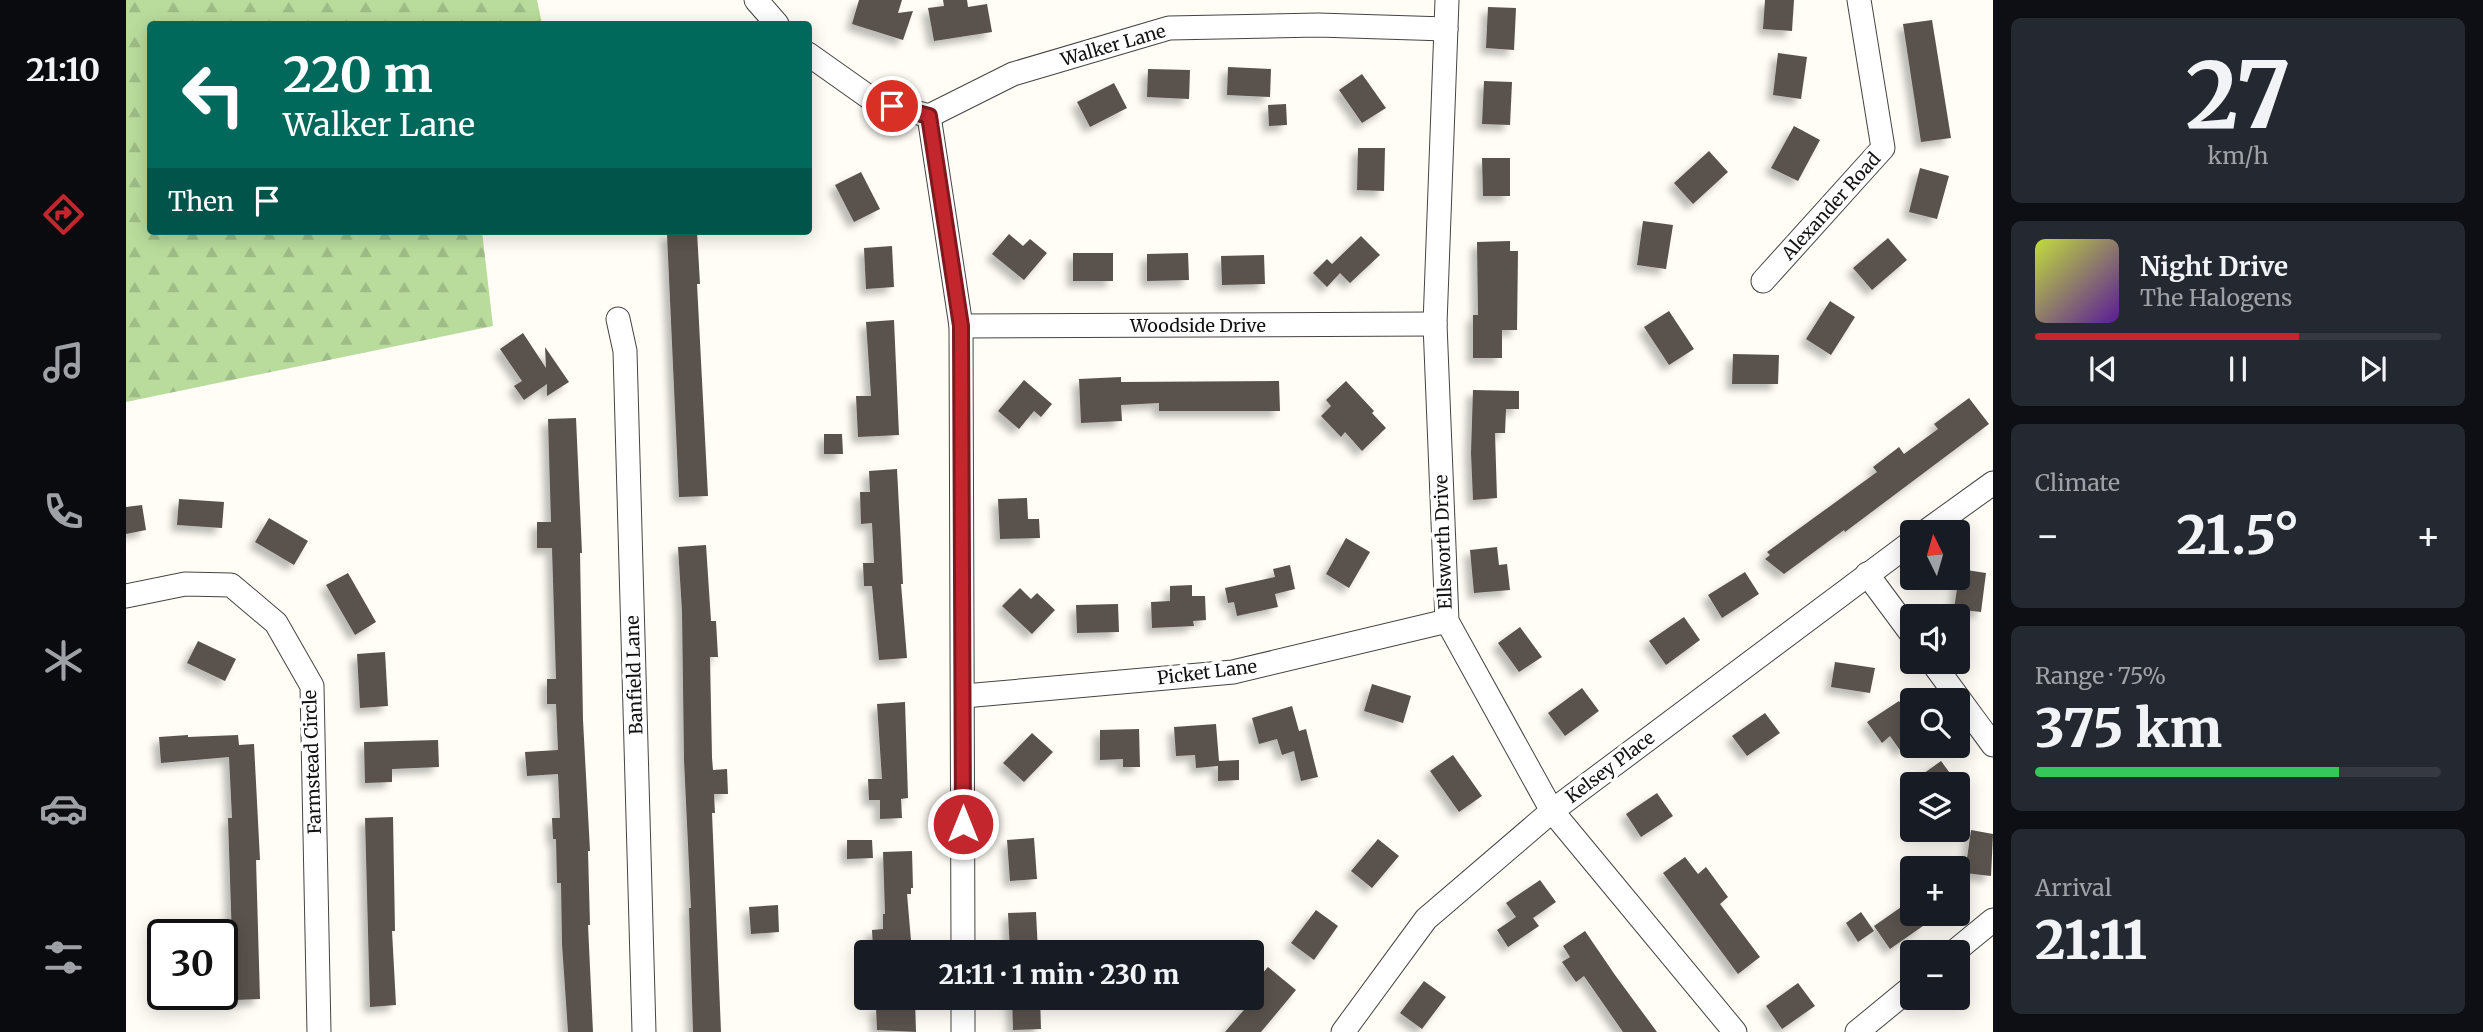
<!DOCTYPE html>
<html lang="en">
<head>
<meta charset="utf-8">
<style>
  body { margin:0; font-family:Merriweather,serif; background:#242831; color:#f1f3f6; height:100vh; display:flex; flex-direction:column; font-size:26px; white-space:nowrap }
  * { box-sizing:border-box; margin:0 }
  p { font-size:23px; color:#9ea1a6 }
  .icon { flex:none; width:38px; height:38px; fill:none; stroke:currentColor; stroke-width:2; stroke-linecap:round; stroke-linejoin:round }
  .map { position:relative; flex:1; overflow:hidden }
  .panel { display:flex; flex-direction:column; gap:18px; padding:18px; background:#0d0f14; width:490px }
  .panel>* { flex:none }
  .hud { position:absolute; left:21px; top:21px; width:665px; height:214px; border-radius:7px; box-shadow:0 4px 18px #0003; background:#00695c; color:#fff; overflow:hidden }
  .needle { width:46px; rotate:355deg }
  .fabs { position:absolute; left:1774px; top:520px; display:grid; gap:14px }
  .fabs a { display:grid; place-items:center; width:70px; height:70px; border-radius:7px; background:#171b24; box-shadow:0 4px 18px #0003; font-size:35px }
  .speed { position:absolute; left:21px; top:919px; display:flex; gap:14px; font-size:35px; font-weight:700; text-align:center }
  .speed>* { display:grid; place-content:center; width:91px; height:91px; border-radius:50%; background:#171b24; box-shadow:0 4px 18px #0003; line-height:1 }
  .speed .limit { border:4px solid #111; border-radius:10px; background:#fff; color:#111 }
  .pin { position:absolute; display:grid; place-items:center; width:60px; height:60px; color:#fff; margin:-30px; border:4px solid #fff; border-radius:50%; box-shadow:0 2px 7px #0007 }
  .me { position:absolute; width:77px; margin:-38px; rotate:0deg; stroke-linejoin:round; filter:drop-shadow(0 0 5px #0008) }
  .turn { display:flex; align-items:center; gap:24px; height:147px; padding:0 21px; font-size:32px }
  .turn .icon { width:91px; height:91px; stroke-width:2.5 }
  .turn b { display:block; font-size:49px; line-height:60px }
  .then { display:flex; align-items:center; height:66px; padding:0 21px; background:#0003; gap:14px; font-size:26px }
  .big { font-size:52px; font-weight:800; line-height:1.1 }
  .panel .tile { flex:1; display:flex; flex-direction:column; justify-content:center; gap:10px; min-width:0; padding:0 24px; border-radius:10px; background:#242831 }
  .panel .dial { align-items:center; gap:0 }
  .dial b { font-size:91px; line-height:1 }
  .song { display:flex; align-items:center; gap:21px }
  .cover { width:84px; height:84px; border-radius:10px; background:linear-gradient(135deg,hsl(70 70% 55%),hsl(270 70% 35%)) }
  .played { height:7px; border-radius:4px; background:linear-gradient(90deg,#c4262e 65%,#363941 65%) }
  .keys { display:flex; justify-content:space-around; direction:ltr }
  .heat { display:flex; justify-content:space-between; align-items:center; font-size:38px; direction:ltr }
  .charge { height:10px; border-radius:5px; background:linear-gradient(90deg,#34c759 75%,#363941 0) }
  .trip { position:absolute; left:728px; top:940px; width:410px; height:70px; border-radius:7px; background:#171b24; box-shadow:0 4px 18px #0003; font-weight:800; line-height:70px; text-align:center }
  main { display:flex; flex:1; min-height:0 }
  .menu { display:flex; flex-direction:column; width:126px; justify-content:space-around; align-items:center; background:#090b0e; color:#9ea1a6 }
  .menu .icon { width:49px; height:49px }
  .menu .on { color:#c4262e }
  .menu b { font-size:32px; color:#f1f3f6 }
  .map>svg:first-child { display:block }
  .forest { fill:url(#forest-firs) }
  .building { fill:#5a524d; filter:url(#shadow) }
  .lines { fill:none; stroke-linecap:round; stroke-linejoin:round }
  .street-casing { stroke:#444; stroke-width:25 }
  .street { stroke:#fff; stroke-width:23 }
  .route-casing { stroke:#7f191e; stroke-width:18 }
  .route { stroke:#c4262e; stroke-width:12 }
  .labels { text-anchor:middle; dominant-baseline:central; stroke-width:7; stroke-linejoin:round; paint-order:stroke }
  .street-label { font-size:18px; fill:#111; stroke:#fff }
</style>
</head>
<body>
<main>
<nav class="menu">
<b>21:10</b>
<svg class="icon on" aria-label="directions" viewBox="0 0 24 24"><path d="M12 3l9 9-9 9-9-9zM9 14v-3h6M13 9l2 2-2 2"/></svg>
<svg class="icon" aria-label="music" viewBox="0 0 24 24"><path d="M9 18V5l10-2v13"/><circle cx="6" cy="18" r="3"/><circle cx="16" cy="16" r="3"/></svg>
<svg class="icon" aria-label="phone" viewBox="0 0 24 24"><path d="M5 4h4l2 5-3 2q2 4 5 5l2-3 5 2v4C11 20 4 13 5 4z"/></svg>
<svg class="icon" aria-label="climate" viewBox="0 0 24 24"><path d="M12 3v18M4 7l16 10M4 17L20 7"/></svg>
<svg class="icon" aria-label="car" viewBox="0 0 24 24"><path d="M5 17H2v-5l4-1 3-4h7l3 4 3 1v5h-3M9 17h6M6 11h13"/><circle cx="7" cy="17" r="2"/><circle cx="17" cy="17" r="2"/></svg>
<svg class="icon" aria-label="filters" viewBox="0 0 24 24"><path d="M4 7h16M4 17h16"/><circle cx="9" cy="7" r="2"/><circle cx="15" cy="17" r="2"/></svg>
</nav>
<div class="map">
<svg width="1867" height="1032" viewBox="0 0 1867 1032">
  <defs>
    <pattern id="forest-firs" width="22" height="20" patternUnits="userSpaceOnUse" patternTransform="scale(1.75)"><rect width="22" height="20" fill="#b9dc9c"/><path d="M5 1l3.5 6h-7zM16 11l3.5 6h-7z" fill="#9ebc85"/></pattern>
    <filter id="shadow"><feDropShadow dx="-6" dy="6" stdDeviation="3.5" flood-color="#0004"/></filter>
  </defs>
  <rect width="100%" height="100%" fill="#fffdf5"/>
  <!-- forest -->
  <path class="forest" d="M0 0H411L416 24H24V231H356L367 326 0 402Z"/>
  <!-- building -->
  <g class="building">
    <path d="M733 0H776L772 13 787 11 777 40 726 24Z"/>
    <path d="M817 0H841L842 7 861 4 866 32 808 41 802 8 818 6Z"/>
    <path d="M1639 0H1668L1666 31 1637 29Z"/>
    <path d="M1362 7 1390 8 1388 50 1360 48Z"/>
    <path d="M1806 20 1825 138 1795 142 1777 24Z"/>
    <path d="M1652 53 1681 57 1675 99 1647 95Z"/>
    <path d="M1102 67 1145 69 1144 97 1101 95Z"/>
    <path d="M1022 69 1064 70 1063 99 1021 97Z"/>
    <path d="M1236 74 1260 108 1236 123 1213 90Z"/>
    <path d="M1358 81 1386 82 1384 125 1356 124Z"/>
    <path d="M988 83 1001 108 964 127 951 102Z"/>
    <path d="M1160 104 1161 125 1143 126 1142 105Z"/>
    <path d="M1668 126 1694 140 1672 181 1645 168Z"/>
    <path d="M1232 148H1259L1258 191 1231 190Z"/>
    <path d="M1583 151 1602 172 1567 204 1548 183Z"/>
    <path d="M1356 158H1384V196H1357Z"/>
    <path d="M1794 168 1823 176 1811 219 1783 212Z"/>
    <path d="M735 172 754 209 728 222 709 185Z"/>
    <path d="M1517 221 1547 225 1540 269 1511 265Z"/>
    <path d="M571 232 574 284H571L582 496 553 497 541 234Z"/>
    <path d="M883 234 897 246 904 239 921 253 898 280 866 254Z"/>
    <path d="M1235 236 1254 255 1224 283 1214 273 1201 287 1187 273 1201 259 1206 264Z"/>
    <path d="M1762 238 1781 260 1746 290 1727 268Z"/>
    <path d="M1384 241V251H1392L1391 330H1376V358H1347V315H1352L1351 242Z"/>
    <path d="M766 246 768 287 740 289 738 248Z"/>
    <rect x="947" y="253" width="40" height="28"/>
    <path d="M1062 253 1063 280 1021 281V254Z"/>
    <path d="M1138 255 1139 284 1096 285 1095 256Z"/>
    <path d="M1704 301 1729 317 1705 355 1680 339Z"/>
    <path d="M1543 311 1568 349 1543 365 1518 327Z"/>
    <path d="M768 320 773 435 732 437 730 396H745L740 322Z"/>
    <path d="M397 333 420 368 419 347 443 382 421 396V384L398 400 388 386 396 381 374 349Z"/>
    <path d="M1607 354 1653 355 1652 384H1606Z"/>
    <path d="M995 377V382L1153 381 1154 411H1033V403L995 405 996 421 955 423 953 379Z"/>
    <path d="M898 380 926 404 915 417 908 411 893 429 872 411Z"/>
    <path d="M1220 381 1248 411 1246 413 1260 428 1236 451 1219 432 1215 437 1195 416 1205 406 1200 400Z"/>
    <path d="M1347 390 1393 391V409H1380L1379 433H1369L1371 498 1347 500 1345 453Z"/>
    <path d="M1843 398 1863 424 1719 532 1718 530 1658 574 1639 559 1644 555 1641 552 1751 472 1747 467 1773 447 1778 454 1812 429 1808 424Z"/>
    <path d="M450 418 456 553H454L457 720 464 851H462L464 925H462L467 1032H442L436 944 435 883H431L430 839H427L426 818H434L432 774 401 776 399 752 432 750 430 704H421V679H430L426 548H411V522H425L422 419Z"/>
    <path d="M698 434H716L717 454H698Z"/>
    <path d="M771 469 777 584H775L781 658 753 660 746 586H738L737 563H748L746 523 735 524 734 492H744L743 471Z"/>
    <path d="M901 498 902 519H913L914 538 874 539 872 499Z"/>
    <path d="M53 499 98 502 96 528 51 525Z"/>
    <path d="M16 505 20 530 0 534V507Z"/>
    <path d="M143 518 182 541 168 565 129 542Z"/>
    <path d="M1220 538 1244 552 1223 588 1200 574Z"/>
    <path d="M580 545 585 621H590L592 657H584L586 758 587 770 601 769 602 794H588L589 813H586L595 1032H567L563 908H565L558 760 556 611 552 547Z"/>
    <path d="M1371 547 1373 565 1381 564 1384 590 1348 593 1344 550Z"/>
    <path d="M1164 565 1169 589 1149 594 1152 607 1111 616 1108 602 1102 603 1099 588 1149 577 1147 569Z"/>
    <path d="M1834 569 1860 573 1855 612 1828 609Z"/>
    <path d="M1619 572 1633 594 1596 618 1582 595Z"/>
    <path d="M222 573 250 622 229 635 200 585Z"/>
    <path d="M1066 585V596H1079L1080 620 1067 621 1068 626 1026 628 1025 602 1044 601V586Z"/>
    <path d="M894 588 905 599 911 593 929 610 906 634 876 606Z"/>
    <path d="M992 604 993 632 951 633 950 605Z"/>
    <path d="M1558 617 1574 640 1540 665 1523 641Z"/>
    <path d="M1394 627 1416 657 1393 672 1372 643Z"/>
    <path d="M72 641 110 659 99 681 61 663Z"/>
    <path d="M259 652 262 706 234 708 231 654Z"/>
    <path d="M1709 662 1749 668 1744 693 1705 687Z"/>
    <path d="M1246 684 1285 696 1277 723 1238 711Z"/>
    <path d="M1456 688 1473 711 1439 736 1422 713Z"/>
    <path d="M1773 701 1787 720V740L1774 750 1764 736 1756 743 1741 722Z"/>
    <path d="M779 702 782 798 775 799 776 818 754 819V800H743L742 779H756L751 704Z"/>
    <path d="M1166 706 1173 731 1180 729 1192 777 1175 781 1168 751 1156 755 1151 739 1133 744 1126 718Z"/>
    <path d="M1639 713 1654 733 1621 756 1606 736Z"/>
    <path d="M1090 724 1093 761 1113 760V780L1092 781V766L1070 768 1069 755 1050 756 1048 727Z"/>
    <path d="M1013 729 1014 767H997V759L974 760V730Z"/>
    <path d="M906 733 927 752 898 782 877 763Z"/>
    <path d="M62 735V737L112 735 113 745 128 744 134 860H130L134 999 108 1000 102 818H106L103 757 35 763 33 737Z"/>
    <path d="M312 740 313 767 266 769V782L239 783 238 742Z"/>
    <path d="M1327 755 1356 796 1333 812 1304 771Z"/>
    <path d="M1815 761 1832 784H1783Z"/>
    <path d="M1531 793 1547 816 1515 837 1500 814Z"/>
    <path d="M267 817 269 931H266L270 1005 244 1007 239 818Z"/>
    <path d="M1845 830 1867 834 1865 876 1839 873Z"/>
    <path d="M908 838 911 879 884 881 881 840Z"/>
    <path d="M1252 839 1273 856 1246 888 1225 871Z"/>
    <path d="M721 840H746L747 858 721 859Z"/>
    <path d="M786 851 787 888H785V894H781L786 952H758V949H747L746 930 757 929V914H759L757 852Z"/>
    <path d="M1559 857 1572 874 1580 867 1602 897 1594 904 1634 957 1612 974 1537 873Z"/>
    <path d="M1414 880 1430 902 1407 918 1413 926 1382 947 1371 930 1390 917 1380 903Z"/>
    <path d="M1781 903 1797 926 1764 949 1748 926Z"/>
    <path d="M652 905 653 932 625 934 623 907Z"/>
    <path d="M1190 910 1212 926 1188 960 1165 943Z"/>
    <path d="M910 912 912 952H884L882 913Z"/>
    <path d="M1735 912 1748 931 1732 942 1720 923Z"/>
    <path d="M1459 931 1489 975 1531 1032H1497L1458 976 1450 982 1436 962 1444 957 1437 946Z"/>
    <path d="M1142 967 1170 990 1135 1032H1099L1136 989 1128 983Z"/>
    <path d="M1298 981 1320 997 1296 1029 1274 1013Z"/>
    <path d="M1672 983 1689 1006 1656 1029 1640 1006Z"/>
    <path d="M886 998H914L915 1029 887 1030Z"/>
    <path d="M789 1000 790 1032 751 1030 750 1007 761 1006V1001Z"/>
  </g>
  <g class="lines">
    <!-- street casing -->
    <g class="street-casing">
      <g id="street">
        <path d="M630 0 651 24"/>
        <path d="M1321 0 1309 324 1321 621 1426 811 1609 1032"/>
        <path d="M682 54 747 100 803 116 887 74 1043 28 1192 25 1320 29"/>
        <path d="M803 116 835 326 837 952"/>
        <path d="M1637 281 1757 148 1733 0"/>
        <path d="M492 319 499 351 518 1032"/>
        <path d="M835 326 1309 324"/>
        <path d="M1799 532 1867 483"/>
        <path d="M1741 574 1787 636"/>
        <path d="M0 596 59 584 105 585 150 623 186 686 193 1032"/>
        <path d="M1806 662 1867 745"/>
        <path d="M838 696 1107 672 1321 621"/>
        <path d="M1828 952 1867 920"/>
        <path d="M837 1032V998"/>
        <path d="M1217 1032 1300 919 1426 811 1787 541"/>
        <path d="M1731 1032 1787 986"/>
      </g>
    </g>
    <!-- street -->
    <use href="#street" class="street"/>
  </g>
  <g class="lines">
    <!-- route casing -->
    <g class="route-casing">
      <path id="route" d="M766 106 803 116 835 326 837 824"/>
    </g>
    <!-- route -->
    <use href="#route" class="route"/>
  </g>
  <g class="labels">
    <!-- street labels -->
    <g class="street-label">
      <text transform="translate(987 45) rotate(-16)">Walker Lane</text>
      <text transform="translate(1705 206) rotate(-48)">Alexander Road</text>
      <text x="1072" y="325">Woodside Drive</text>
      <text transform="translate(1317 542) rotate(-92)">Ellsworth Drive</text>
      <text transform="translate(1081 672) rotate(-7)">Picket Lane</text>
      <text transform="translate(508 675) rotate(-92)">Banfield Lane</text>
      <text transform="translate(186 762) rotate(-92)">Farmstead Circle</text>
      <text transform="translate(1484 767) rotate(-37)">Kelsey Place</text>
    </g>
  </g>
</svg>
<div class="fabs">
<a><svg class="needle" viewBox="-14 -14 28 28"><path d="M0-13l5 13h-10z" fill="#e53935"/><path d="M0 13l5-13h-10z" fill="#9ea1a6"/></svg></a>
<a><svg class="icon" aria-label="sound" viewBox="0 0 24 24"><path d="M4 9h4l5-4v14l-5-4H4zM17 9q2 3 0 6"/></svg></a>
<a><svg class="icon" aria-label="search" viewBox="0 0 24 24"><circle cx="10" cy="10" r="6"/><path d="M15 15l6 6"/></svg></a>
<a><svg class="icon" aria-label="layers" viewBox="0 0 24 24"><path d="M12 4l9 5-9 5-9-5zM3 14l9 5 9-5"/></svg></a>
<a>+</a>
<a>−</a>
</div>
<div class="speed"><div class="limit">30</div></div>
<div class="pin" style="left:766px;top:106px;background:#d93025"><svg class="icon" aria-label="arrive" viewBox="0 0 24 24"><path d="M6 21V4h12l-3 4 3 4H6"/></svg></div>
<svg class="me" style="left:837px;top:824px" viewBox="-20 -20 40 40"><circle r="17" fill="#c4262e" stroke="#fff" stroke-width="3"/><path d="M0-11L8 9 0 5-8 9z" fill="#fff"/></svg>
<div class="trip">21:11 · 1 min · 230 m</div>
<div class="hud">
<div class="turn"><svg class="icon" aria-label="left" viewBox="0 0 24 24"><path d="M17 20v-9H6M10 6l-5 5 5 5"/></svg><div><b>220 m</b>Walker Lane</div></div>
<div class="then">Then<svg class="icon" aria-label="arrive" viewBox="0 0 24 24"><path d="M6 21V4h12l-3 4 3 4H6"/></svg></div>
</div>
</div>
<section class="panel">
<div class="tile dial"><b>27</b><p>km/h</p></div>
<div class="tile">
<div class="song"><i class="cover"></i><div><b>Night Drive</b><p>The Halogens</p></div></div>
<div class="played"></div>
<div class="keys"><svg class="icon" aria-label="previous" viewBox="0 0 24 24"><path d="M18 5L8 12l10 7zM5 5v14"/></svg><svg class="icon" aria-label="pause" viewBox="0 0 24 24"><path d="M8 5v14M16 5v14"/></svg><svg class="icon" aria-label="next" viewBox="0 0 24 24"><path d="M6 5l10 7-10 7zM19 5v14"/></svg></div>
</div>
<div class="tile"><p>Climate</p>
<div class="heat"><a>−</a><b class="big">21.5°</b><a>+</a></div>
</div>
<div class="tile"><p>Range · 75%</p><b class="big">375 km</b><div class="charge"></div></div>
<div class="tile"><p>Arrival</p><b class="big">21:11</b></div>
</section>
</main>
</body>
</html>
